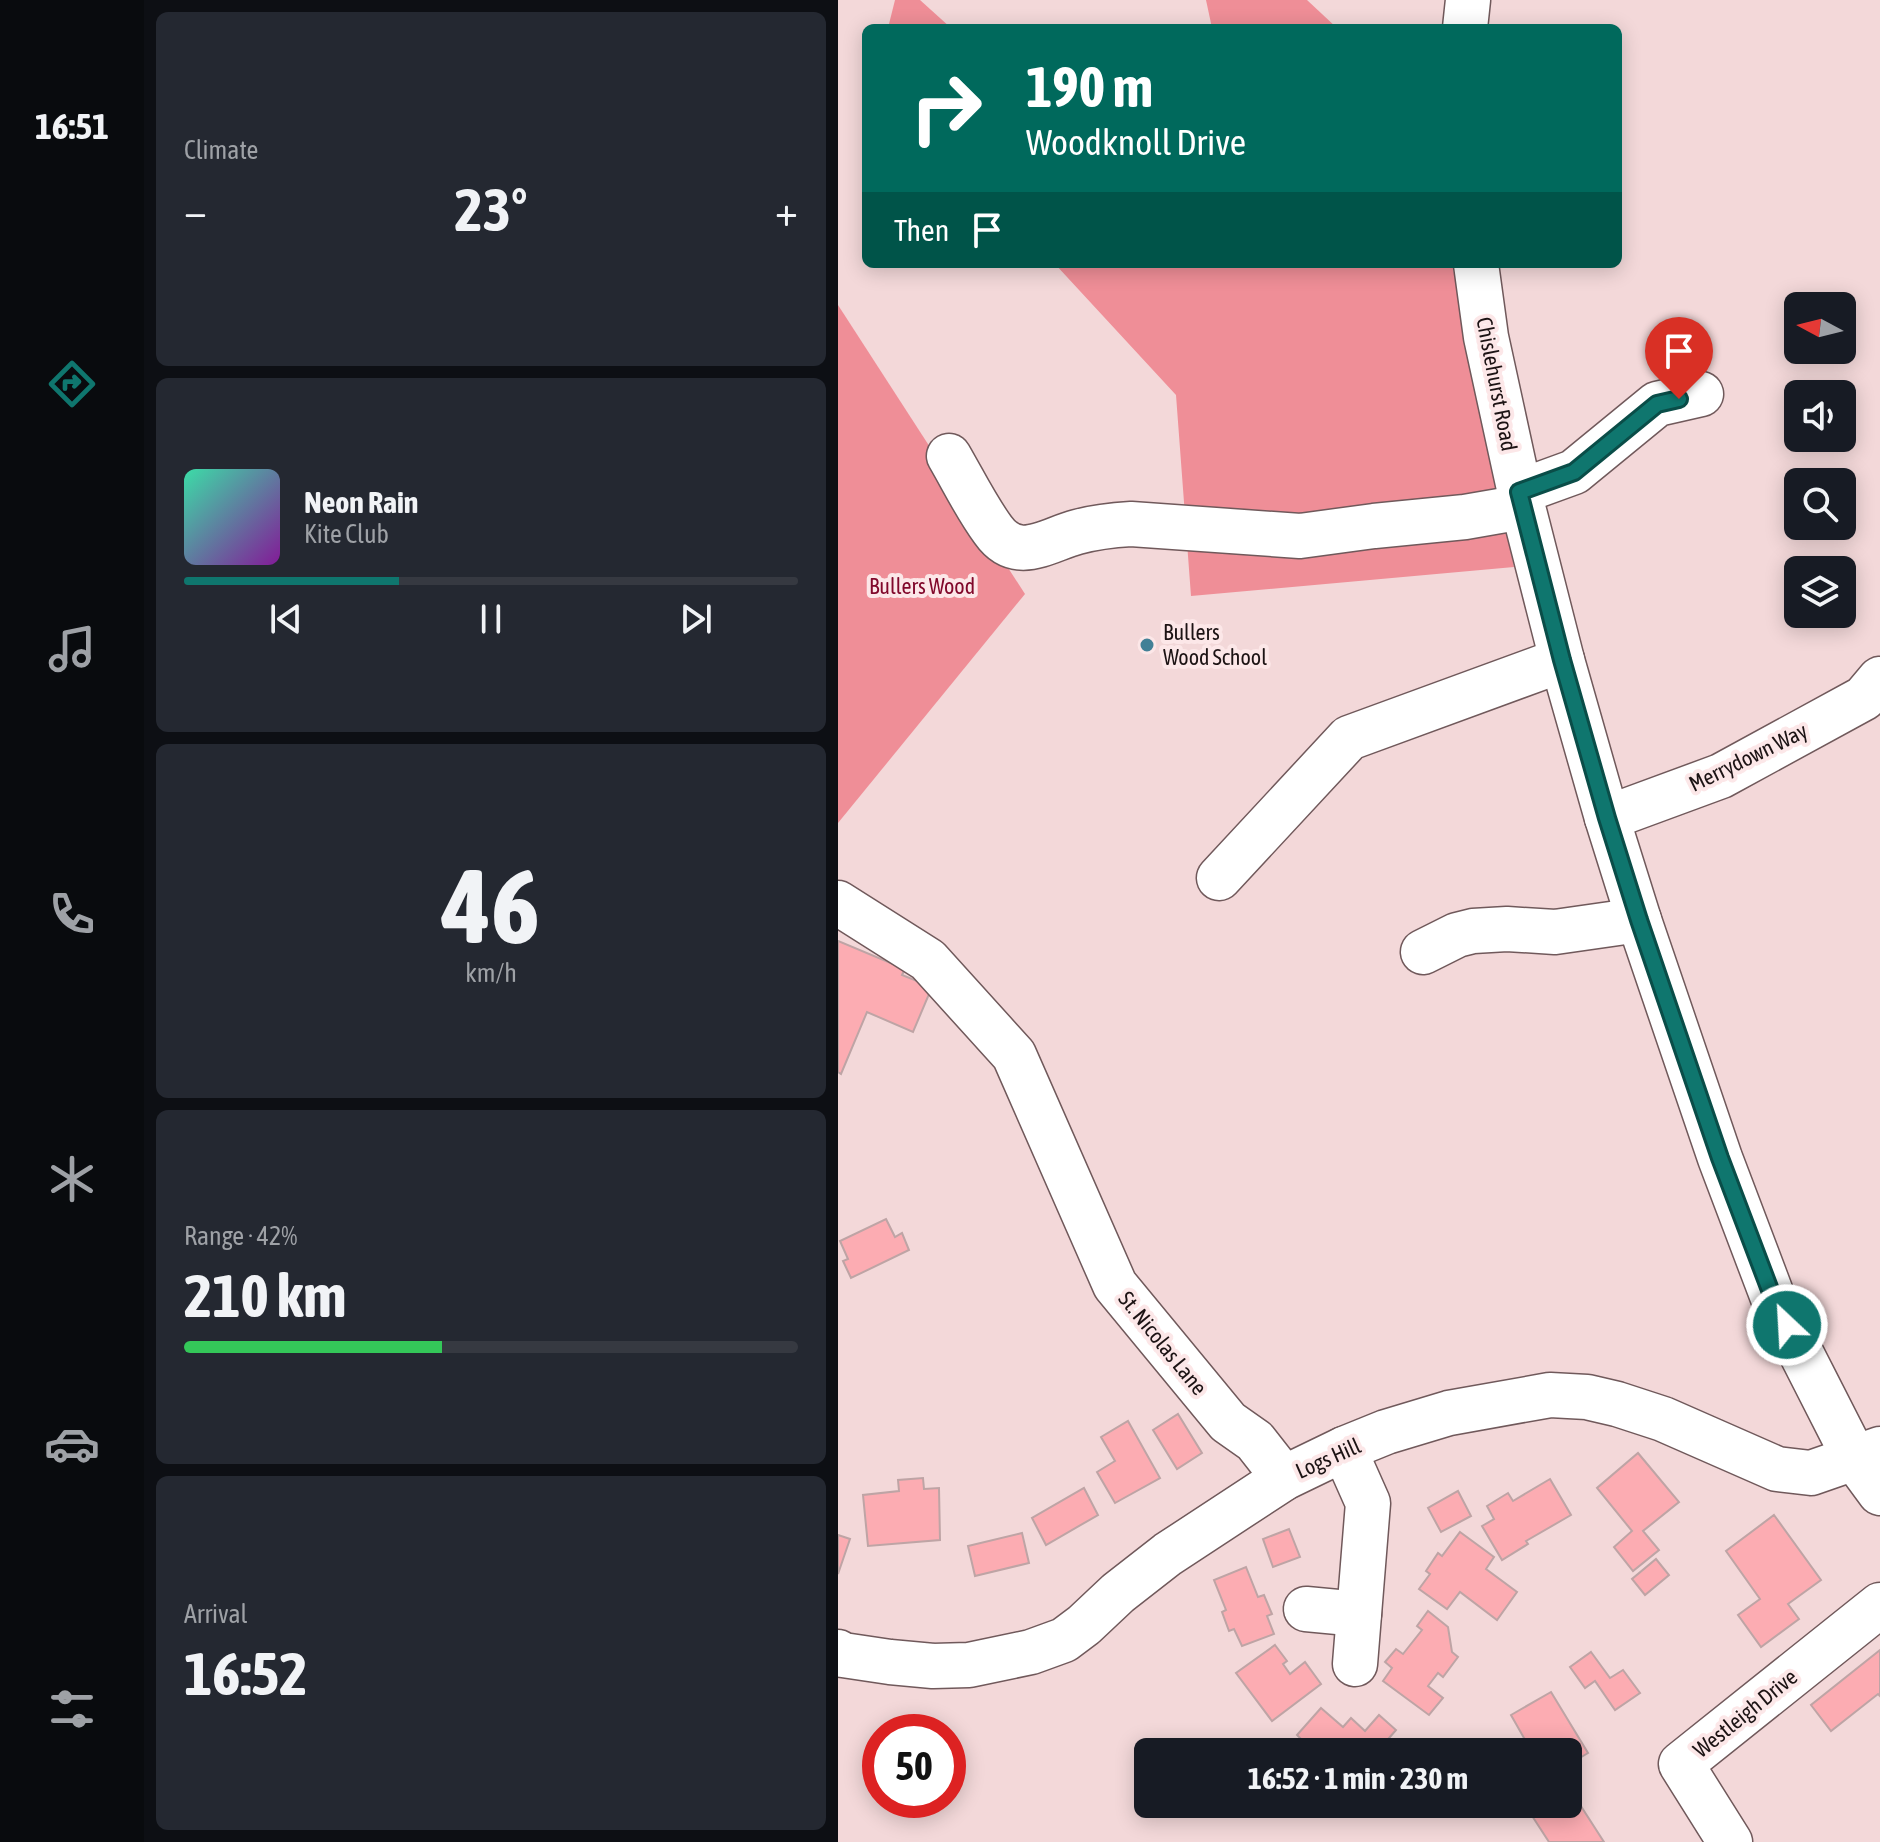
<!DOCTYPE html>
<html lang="en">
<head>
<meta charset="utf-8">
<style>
  body { margin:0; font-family:"Asap Condensed",sans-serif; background:#242831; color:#f1f3f6; height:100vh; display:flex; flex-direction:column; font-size:30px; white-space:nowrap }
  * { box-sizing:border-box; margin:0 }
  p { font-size:26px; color:#9ea1a6 }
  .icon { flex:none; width:44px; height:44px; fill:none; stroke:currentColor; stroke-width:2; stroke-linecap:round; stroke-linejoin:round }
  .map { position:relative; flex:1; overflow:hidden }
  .sheet { display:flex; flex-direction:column; gap:12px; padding:12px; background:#0d0f14; width:694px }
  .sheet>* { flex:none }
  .guide { position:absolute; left:24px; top:24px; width:760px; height:244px; border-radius:12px; box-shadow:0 4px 20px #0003; background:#00695c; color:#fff; overflow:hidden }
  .needle { width:52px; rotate:277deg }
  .controls { position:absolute; left:946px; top:292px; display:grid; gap:16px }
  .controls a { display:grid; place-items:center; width:72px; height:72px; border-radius:12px; background:#171b24; box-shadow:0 4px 20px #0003; font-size:40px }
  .speed { position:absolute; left:24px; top:1714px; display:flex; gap:16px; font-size:40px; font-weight:700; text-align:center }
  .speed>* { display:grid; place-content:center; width:104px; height:104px; border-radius:50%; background:#171b24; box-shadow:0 4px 20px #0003; line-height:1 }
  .speed .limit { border:12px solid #d22; background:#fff; color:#111 }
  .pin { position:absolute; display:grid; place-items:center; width:68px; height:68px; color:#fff; margin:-82px -34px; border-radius:50% 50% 50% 0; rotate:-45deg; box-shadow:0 0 8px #0007 }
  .pin .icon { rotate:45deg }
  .me { position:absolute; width:88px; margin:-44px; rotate:335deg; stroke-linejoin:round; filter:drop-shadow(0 0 6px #0008) }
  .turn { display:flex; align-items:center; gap:28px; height:168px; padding:0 32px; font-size:36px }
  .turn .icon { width:104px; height:104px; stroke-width:2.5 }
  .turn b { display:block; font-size:56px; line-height:68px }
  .then { display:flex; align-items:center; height:76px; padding:0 32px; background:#0003; gap:16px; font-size:30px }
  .big { font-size:60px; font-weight:700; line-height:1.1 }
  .sheet .card { flex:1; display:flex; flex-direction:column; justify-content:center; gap:12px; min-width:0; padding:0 28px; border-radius:12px; background:#242831 }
  .sheet .dial { align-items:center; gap:0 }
  .dial b { font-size:104px; line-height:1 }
  .song { display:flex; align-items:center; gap:24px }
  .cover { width:96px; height:96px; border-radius:12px; background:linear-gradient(135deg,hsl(160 70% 55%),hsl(290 70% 35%)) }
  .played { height:8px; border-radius:4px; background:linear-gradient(90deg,#0f766e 35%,#363941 35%) }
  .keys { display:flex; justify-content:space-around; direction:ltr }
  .heat { display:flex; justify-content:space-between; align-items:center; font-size:44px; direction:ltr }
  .charge { height:12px; border-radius:6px; background:linear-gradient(90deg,#34c759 42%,#363941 0) }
  .trip { position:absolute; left:296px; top:1738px; width:448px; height:80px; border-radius:12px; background:#171b24; box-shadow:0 4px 20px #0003; font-weight:700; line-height:80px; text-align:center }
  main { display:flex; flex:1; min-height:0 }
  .tab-bar { display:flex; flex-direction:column; width:144px; justify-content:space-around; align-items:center; background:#090b0e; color:#9ea1a6 }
  .tab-bar .icon { width:56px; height:56px }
  .tab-bar .selected { color:#0f766e }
  .tab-bar b { font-size:36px; color:#f1f3f6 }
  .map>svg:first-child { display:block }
  .forest { fill:#ef8e97 }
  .building { fill:#fcacb2; stroke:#bea4a5; stroke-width:2 }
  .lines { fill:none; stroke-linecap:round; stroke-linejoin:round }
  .minor-casing { stroke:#70595b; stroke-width:47 }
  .major-casing { stroke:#70595b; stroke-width:47 }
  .minor { stroke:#fff; stroke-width:44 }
  .major { stroke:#fff; stroke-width:44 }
  .route-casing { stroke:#0a4d48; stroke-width:20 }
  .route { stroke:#0f766e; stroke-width:14 }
  .poi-dot { fill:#428096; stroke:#fce7e8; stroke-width:3 }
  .labels { text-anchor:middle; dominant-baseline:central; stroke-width:8; stroke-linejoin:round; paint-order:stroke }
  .street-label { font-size:22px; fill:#1c1314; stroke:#fce7e8 }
  .park-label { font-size:22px; fill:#81082b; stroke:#fce7e8 }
  .poi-label { font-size:22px; fill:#1c1314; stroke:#fce7e8; text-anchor:start }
</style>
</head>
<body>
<main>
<nav class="tab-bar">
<b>16:51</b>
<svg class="icon selected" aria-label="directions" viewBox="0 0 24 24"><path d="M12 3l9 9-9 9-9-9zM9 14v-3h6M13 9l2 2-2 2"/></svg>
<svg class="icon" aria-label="music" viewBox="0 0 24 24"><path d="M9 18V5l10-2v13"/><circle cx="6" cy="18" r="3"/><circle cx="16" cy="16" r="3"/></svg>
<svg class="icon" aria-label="phone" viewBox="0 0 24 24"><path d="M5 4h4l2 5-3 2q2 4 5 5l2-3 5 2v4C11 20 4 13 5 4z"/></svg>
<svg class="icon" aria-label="climate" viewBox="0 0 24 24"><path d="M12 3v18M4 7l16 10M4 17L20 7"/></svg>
<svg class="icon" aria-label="car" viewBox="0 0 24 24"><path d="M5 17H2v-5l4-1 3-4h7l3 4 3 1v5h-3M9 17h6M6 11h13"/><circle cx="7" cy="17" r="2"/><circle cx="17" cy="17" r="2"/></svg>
<svg class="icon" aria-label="filters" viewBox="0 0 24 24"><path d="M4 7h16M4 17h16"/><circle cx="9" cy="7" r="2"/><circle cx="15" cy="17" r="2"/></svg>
</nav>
<section class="sheet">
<div class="card"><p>Climate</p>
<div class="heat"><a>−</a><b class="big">23°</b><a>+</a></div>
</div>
<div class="card">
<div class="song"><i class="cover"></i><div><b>Neon Rain</b><p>Kite Club</p></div></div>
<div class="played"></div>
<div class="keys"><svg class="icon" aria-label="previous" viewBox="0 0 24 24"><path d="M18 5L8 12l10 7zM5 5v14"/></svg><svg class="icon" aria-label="pause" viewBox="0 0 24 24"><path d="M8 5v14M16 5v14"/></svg><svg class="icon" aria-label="next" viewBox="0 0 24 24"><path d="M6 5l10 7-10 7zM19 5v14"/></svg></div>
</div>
<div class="card dial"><b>46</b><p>km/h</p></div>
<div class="card"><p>Range · 42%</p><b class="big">210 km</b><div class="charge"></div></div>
<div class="card"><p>Arrival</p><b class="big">16:52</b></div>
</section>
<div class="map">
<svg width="1042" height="1842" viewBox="0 0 1042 1842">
  <rect width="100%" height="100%" fill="#f3d8d9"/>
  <!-- forest -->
  <g class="forest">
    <path d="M57 0H82L113 28H50Z"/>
    <path d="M368 0H469L499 28H374Z"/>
    <path d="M217 264H614L676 567 353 596 338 395Z"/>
    <path d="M0 305 187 594 0 823Z"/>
  </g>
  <!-- building -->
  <g class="building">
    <path d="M0 941 67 969 64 975 94 987 75 1032 29 1012 3 1074 0 1072Z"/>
    <path d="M48 1219 57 1237 64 1233 71 1250 13 1278 5 1261 10 1259 2 1241Z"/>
    <path d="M340 1414 364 1453 339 1469 315 1430Z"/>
    <path d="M290 1421 322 1478 277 1503 259 1472 277 1461 263 1437Z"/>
    <path d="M800 1453 841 1502 805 1531 821 1550 795 1571 776 1547 794 1531 759 1488Z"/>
    <path d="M85 1478 86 1489 101 1488 102 1540 30 1546 25 1495 61 1491 60 1480Z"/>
    <path d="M712 1479 733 1515 688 1541 690 1544 664 1560 644 1526 656 1519 649 1506 670 1493 675 1501Z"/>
    <path d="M246 1488 260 1515 208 1545 194 1518Z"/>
    <path d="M620 1491 633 1516 603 1532 590 1508Z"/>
    <path d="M936 1515 983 1580 950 1604 961 1619 923 1647 900 1615 922 1599 888 1551Z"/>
    <path d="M451 1529 462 1557 435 1567 425 1539Z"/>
    <path d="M622 1532 656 1557 648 1569 679 1592 659 1620 622 1592 609 1609 581 1589 592 1574 588 1571 600 1553 604 1556Z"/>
    <path d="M184 1533 191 1563 137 1576 130 1546Z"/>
    <path d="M0 1535 12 1539 0 1574Z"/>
    <path d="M818 1559 831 1575 807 1595 794 1579Z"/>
    <path d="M408 1567 420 1597 426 1595 434 1614 429 1616 436 1634 404 1646 396 1629 391 1631 384 1612 388 1610 376 1580Z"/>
    <path d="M590 1611 610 1627 614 1652 620 1657 605 1677 600 1673 590 1686 605 1698 591 1715 545 1681 554 1668 547 1662 558 1649 565 1654 584 1630 579 1626Z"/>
    <path d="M437 1645 449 1661 445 1664 452 1674 467 1662 483 1684 434 1721 398 1673Z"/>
    <path d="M1042 1650V1696L1040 1694 993 1731 973 1705Z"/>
    <path d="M753 1652 772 1678 785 1670 802 1693 777 1710 757 1681 747 1688 732 1667Z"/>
    <path d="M713 1692 750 1753 730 1765V1752H694L673 1715Z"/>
    <path d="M483 1708 505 1727 513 1718 527 1731 541 1715 558 1730 539 1752H529L522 1746 517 1752H469L472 1748 459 1735Z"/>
    <path d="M730 1786 766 1842H711L687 1805 730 1804Z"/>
  </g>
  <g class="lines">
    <!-- minor casing -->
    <g class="minor-casing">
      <g id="minor">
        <path d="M111 456C125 480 138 507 155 530 179 564 209 540 239 532 257 527 275 525 293 524L462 536 536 526 627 517 685 507"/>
        <path d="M681 492 736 472 819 404 863 394"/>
        <path d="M769 818 883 776 1026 698 1042 679"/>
        <path d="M381 878 511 738 724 660"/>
        <path d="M0 903 90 960 176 1055 277 1285 390 1422 417 1441 446 1478"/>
        <path d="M585 952 619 935 635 931 669 929 717 932 801 920"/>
        <path d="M506 1449 530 1503 517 1664"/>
        <path d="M468 1609 521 1614"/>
        <path d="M0 1652 5 1655 52 1662 95 1666 131 1665 193 1652 226 1640 246 1625 280 1593 330 1554 446 1478 506 1449 548 1432 611 1413 712 1395 749 1397 779 1404 825 1419 939 1469 973 1473 1042 1449"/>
        <path d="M892 1842 843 1764 1042 1605"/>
      </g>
    </g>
    <!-- major casing -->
    <g class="major-casing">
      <g id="major">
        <path d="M627 28 630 0"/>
        <path d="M638 264 648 337 685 507 724 660 769 818 801 920 882 1158 935 1298 1017 1459 1042 1493"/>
      </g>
    </g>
    <!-- minor -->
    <use href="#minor" class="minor"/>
    <!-- major -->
    <use href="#major" class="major"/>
  </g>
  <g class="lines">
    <!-- route casing -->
    <g class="route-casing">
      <path id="route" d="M841 399 819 404 736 472 681 492 724 660 769 818 801 920 882 1158 935 1298 949 1325"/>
    </g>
    <!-- route -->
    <use href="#route" class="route"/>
  </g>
  <!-- markers -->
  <circle class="poi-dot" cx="309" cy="645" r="8"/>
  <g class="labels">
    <!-- street labels -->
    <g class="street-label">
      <text transform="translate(659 384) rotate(79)">Chislehurst Road</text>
      <text transform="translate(910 757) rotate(-26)">Merrydown Way</text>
      <text transform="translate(325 1343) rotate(51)">St. Nicolas Lane</text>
      <text transform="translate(490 1458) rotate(-24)">Logs Hill</text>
      <text transform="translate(907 1713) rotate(-39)">Westleigh Drive</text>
    </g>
    <!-- park labels -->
    <g class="park-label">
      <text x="84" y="586">Bullers Wood</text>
    </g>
    <!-- poi labels -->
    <g class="poi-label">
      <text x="325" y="632">Bullers<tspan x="325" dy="25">Wood School</tspan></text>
    </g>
  </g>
</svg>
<div class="controls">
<a><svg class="needle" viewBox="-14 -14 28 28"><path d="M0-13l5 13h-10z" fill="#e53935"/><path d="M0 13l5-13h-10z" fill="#9ea1a6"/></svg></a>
<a><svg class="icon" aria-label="sound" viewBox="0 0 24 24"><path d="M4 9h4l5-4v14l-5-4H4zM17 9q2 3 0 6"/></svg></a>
<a><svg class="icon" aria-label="search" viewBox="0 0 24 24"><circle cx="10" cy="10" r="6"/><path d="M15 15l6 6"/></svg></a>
<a><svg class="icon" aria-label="layers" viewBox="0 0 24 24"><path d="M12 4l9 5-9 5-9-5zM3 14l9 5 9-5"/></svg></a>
</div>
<div class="speed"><div class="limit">50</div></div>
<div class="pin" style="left:841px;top:399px;background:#d93025"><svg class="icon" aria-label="arrive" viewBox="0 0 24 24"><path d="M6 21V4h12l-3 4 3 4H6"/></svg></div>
<svg class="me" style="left:949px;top:1325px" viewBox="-20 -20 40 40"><circle r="17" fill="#0f766e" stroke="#fff" stroke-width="3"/><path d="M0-11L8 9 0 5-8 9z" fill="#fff"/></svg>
<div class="trip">16:52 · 1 min · 230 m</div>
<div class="guide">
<div class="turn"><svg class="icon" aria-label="right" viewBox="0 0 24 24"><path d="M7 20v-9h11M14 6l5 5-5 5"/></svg><div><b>190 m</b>Woodknoll Drive</div></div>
<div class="then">Then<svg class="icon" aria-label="arrive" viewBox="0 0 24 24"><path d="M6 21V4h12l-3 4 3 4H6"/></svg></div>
</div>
</div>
</main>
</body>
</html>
